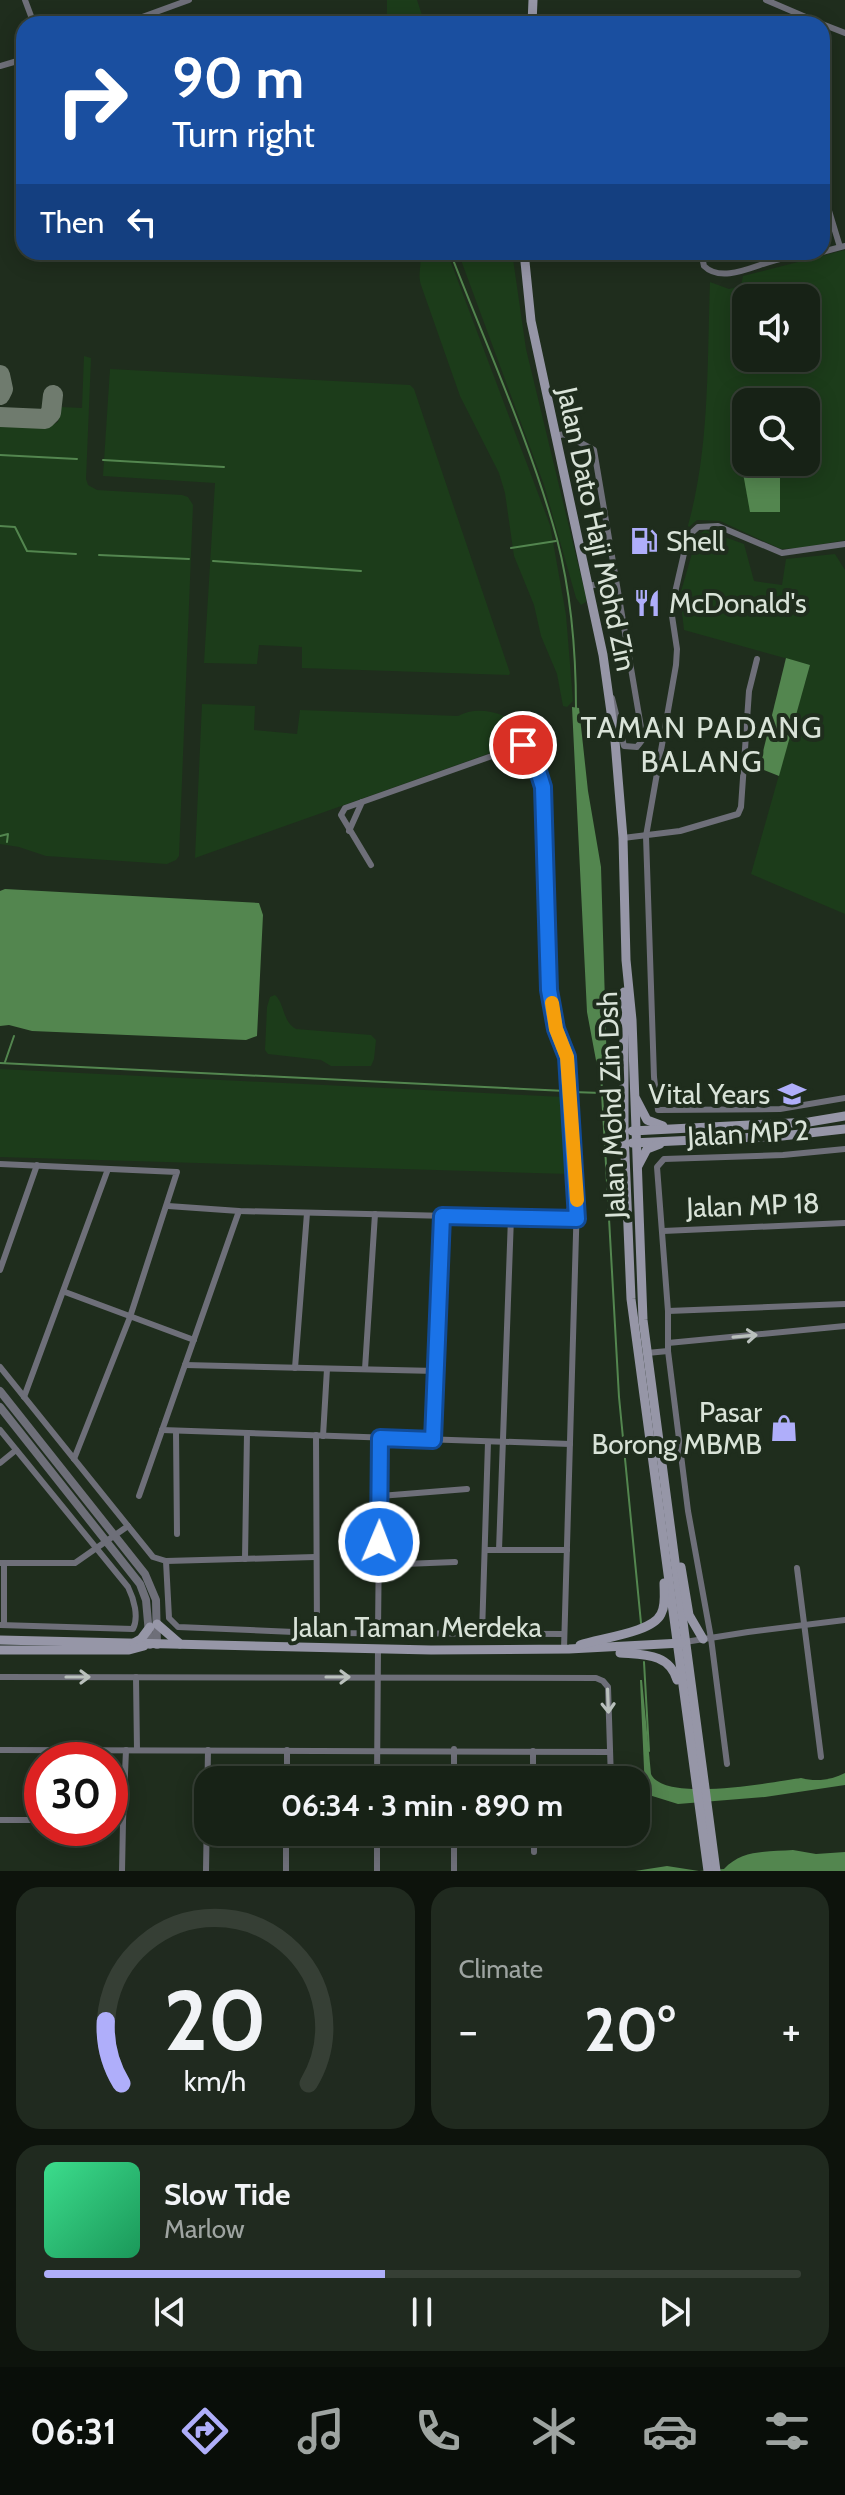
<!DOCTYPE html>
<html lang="en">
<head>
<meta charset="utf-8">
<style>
  body { margin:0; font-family:Cabin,sans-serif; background:#202a1f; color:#f1f3f6; height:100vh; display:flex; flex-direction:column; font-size:30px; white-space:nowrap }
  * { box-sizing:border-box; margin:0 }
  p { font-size:26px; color:#9ea4a1 }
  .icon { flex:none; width:44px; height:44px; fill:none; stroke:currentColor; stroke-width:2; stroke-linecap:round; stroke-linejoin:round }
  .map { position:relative; height:1871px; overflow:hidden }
  .drawer { display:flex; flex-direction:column; gap:16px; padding:16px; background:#0d130c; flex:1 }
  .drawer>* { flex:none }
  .top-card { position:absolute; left:16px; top:16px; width:814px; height:244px; border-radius:24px; box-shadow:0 4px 20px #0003,0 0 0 2px #363f35; background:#1a4fa0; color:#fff; overflow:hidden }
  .controls { position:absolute; left:732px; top:284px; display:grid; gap:16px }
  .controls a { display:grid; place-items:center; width:88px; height:88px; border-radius:16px; background:#172216; box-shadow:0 4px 20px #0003,0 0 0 2px #363f35; font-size:40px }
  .speed { position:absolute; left:24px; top:1742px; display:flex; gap:16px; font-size:40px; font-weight:700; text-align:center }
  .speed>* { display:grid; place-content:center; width:104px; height:104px; border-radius:50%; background:#172216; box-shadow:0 4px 20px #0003,0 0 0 2px #363f35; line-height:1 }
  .speed .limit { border:12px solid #d22; background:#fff; color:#111 }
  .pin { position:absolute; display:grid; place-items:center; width:68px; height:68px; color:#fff; margin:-34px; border:4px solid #fff; border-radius:50%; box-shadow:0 2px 8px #0007 }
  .me { position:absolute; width:88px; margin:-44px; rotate:1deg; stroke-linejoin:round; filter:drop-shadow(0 0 6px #0008) }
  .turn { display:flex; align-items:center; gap:28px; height:168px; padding:0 24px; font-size:36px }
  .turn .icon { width:104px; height:104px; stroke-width:2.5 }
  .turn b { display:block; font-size:56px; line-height:68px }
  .then { display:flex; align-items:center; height:76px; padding:0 24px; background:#0003; gap:16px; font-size:30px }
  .big { font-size:60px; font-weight:700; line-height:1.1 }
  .drawer .card { flex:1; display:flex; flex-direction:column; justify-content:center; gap:12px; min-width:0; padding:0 28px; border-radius:24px; background:#202a1f }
  .drawer .dial { align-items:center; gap:0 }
  .dial svg { height:208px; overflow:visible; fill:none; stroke:#363f35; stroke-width:7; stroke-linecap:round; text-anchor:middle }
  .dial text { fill:#f1f3f6; stroke:none }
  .song { display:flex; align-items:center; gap:24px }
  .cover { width:96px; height:96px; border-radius:12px; background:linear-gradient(135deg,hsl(150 70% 55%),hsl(150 70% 35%)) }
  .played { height:8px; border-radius:4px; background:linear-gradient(90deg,#afaefa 45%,#363f35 45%) }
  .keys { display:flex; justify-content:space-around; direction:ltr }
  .heat { display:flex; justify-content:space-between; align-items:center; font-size:44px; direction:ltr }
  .drawer .tiles { flex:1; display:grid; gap:16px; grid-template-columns:1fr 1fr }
  .card:last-child { grid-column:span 2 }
  .trip { position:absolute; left:194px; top:1766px; width:456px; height:80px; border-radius:24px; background:#172216; box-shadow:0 4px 20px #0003,0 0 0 2px #363f35; font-weight:700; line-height:80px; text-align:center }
  .tab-bar { display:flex; height:128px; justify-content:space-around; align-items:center; background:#090e09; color:#9ea4a1 }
  .tab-bar .icon { width:56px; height:56px }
  .tab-bar .current { color:#afaefa }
  .tab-bar b { font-size:36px; color:#f1f3f6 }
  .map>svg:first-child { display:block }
  .green { fill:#1c3c1a; fill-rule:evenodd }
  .water { fill:#53864f }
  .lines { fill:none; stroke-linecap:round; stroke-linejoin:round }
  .stream { stroke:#53864f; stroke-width:2 }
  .taxiway { stroke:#6f7b6e; stroke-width:20 }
  .minor { stroke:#6e6f79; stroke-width:6 }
  .tertiary { stroke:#6e6f79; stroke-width:8 }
  .secondary { stroke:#9696a7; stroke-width:9 }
  .oneway { stroke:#b9c0bc }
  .route-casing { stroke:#114b97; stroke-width:20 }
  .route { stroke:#1a73e8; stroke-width:14 }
  .slow { stroke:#f59e0b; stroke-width:14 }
  .labels { text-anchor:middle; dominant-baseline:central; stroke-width:8; stroke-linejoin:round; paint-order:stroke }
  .street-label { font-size:28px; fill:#d9e3d8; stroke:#1f2d1d }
  .poi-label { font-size:28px; fill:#d9e3d8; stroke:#1f2d1d; text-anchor:start }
  .neighbourhood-label { font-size:30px; letter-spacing:2px; fill:#d9e3d8; stroke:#1f2d1d }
</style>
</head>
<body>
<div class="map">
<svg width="845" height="1871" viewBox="0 0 845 1871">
  <rect width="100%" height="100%" fill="#1f2d1d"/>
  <!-- green -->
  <g class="green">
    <path d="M387 0H417L425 24H387Z"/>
    <path d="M845 250V540L800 548 781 549 720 521 697 520 687 529C710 450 707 363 710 282L729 289 741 286 743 276ZM746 298H806V358H746ZM746 402H806V462H746Z"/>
    <path d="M419 252H447L550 525 566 615 573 701 567 707 563 706 557 674 541 636 534 605 514 556 505 493 499 473 460 396 421 285C417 273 423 264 419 252Z"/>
    <path d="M458 252H512L526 349 586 597V602L581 605 576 598 544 485Z"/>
    <path d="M84 356 91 358 86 479 88 485 97 490 182 495 188 497 193 505 179 856 176 860 167 864 46 856 19 847 0 844V424L34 427 50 426 58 422 61 407 82 408Z"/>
    <path d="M110 369 410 385 414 389 510 673 509 675 302 668V647L259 645 257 664 204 663 215 483 103 476Z"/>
    <path d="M705 530 744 544 754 581 782 585 786 559 835 554 845 570V914L751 874 810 665 684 630 680 595 697 536Z"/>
    <path d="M202 704 255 706 254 730 297 734 300 710 458 716C472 708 490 710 504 716 509 718 518 717 524 717L527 740 195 858Z"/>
    <path d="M275 995C285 1004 282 1021 296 1029L371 1035 376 1040 374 1059 371 1066H331L321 1060 268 1054 265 1050 267 1007 270 997Z"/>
    <path d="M0 1069 564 1097 569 1174 0 1157Z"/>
  </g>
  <!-- water -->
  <g class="water">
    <path d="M186 252H404L405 256 397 261Z"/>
    <path d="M748 462H780V512H750L743 473Z"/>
    <path d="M786 658 810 665 779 776 759 768Z"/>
    <path d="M572 707 579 708 588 791 601 867 607 1071H598L587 1012Z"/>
    <path d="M5 889 259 903 263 915 257 1036 246 1040 32 1031 9 1025 0 1026V891Z"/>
    <path d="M640 1680H642L651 1774C664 1803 773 1782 801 1778 816 1782 832 1780 845 1773V1785L765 1797 678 1804 649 1795 645 1790Z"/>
    <path d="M793 1850 816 1854 845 1852V1871H635L667 1866 699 1871 724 1869C742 1849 768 1852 793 1850Z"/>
  </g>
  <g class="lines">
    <!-- stream -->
    <g class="stream">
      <path d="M450 252C486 345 531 444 557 539 571 593 576 653 576 709"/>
      <path d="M0 455 77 459"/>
      <path d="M103 460 224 467"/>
      <path d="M0 526 15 527 27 551 76 554"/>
      <path d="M511 548 556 541"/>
      <path d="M99 555 189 559"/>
      <path d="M213 561 361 571"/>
      <path d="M0 836 8 834 7 842"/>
      <path d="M5 1062 14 1036"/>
      <path d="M0 1063 566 1091"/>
      <path d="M601 1070 602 1092"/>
      <path d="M572 1092 602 1093 619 1397 641 1623"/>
      <path d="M644 1662 649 1751"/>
    </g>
    <!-- taxiway -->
    <g class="taxiway">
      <path d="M0 375 3 389 0 395"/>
      <path d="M0 417 45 419 51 413 53 395"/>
    </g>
    <!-- minor -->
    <g class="minor">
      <path d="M25 0 34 24"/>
      <path d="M766 0 822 24"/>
      <path d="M123 24 189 0"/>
      <path d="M822 24 845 33"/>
      <path d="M0 66 24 59"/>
      <path d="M822 188 840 247"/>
      <path d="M701 252 704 266C722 284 755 265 776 260 790 256 806 255 820 252"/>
      <path d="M822 252 845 246"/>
      <path d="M556 436 564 434 594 450 643 739 637 747 624 746 612 698"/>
      <path d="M845 544 782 553 718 526 698 527 688 536 674 597 672 616 677 649 676 665 646 836 654 1077 658 1110 780 1109 845 1098"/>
      <path d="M589 586 616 580"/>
      <path d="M349 831 362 802"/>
      <path d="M623 838 680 831 738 814 741 807 749 691 757 659"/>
      <path d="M371 865 341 815 345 808 523 745 531 749 543 787 549 990 556 1029 567 1057 577 1200 564 1649"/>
      <path d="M0 1164 177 1172 130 1317 74 1459"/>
      <path d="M168 1206 239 1211 577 1219"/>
      <path d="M663 1231 845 1223"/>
      <path d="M0 1270 37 1165"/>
      <path d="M65 1292 194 1340"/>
      <path d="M668 1311 845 1304"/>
      <path d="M668 1343 845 1326"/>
      <path d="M647 1353 668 1351"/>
      <path d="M185 1365 436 1371"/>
      <path d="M0 1367 153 1557 166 1561 315 1557"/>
      <path d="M295 1368 307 1213"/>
      <path d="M365 1369 375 1214"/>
      <path d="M24 1397 108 1169"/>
      <path d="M0 1430 128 1587C134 1599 139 1617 133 1629L0 1625"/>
      <path d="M162 1430 570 1444"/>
      <path d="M176 1431 177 1534"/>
      <path d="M316 1435 317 1633"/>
      <path d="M323 1436 327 1369"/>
      <path d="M433 1440 442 1216"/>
      <path d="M0 1463 16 1450"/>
      <path d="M139 1496 239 1211"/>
      <path d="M380 1496 467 1489"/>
      <path d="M485 1550H499L511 1217"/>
      <path d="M499 1550H567"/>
      <path d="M245 1559 247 1433"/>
      <path d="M166 1561 169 1618 178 1627 317 1633 564 1634"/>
      <path d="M0 1563H75L128 1526"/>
      <path d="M4 1563V1625"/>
      <path d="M379 1565 455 1562"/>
      <path d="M797 1568 821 1757"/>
      <path d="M378 1632 380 1438"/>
      <path d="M482 1634 488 1442"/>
      <path d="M685 1642 748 1632 845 1620"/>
      <path d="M0 1677 596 1678 603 1681 608 1687 611 1780"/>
      <path d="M136 1677 137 1750"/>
      <path d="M0 1750 610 1752"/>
      <path d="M533 1751V1780"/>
      <path d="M727 1764 711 1638 688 1511 668 1351V1311L657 1167 664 1159 783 1155 845 1149"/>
      <path d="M287 1780V1750"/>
      <path d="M377 1780 378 1649"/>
      <path d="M454 1780V1749"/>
      <path d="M0 1820H42"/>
      <path d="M110 1821H123L126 1750"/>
      <path d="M534 1832V1852"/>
      <path d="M122 1871 123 1821"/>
      <path d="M206 1871 208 1750"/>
      <path d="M286 1871V1832"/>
      <path d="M377 1871V1832"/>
      <path d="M454 1871V1832"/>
    </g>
    <!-- tertiary -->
    <g class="tertiary">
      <path d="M0 1391 145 1574 156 1600 157 1645"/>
      <path d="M0 1407 140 1584 146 1600 150 1645"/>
    </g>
    <!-- secondary -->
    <g class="secondary">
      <path d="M532 24 533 0"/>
      <path d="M524 252 531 321 603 655 615 741 623 838 626 960 632 1020 643 1320 716 1871"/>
      <path d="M624 992V1131L631 1299 708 1871"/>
      <path d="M636 1099 647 1120 663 1126"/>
      <path d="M632 1131 809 1122 845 1116"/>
      <path d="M632 1143 782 1136 845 1129"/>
      <path d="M638 1166 647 1149 660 1144"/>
      <path d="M681 1567 689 1615 703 1639"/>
      <path d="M157 1624 180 1644"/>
      <path d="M0 1640 431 1650 569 1649 682 1643"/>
      <path d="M134 1643 141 1639 150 1627"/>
      <path d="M580 1645C600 1638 652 1633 661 1614 666 1605 664 1593 664 1583"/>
      <path d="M0 1650H129L144 1646"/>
      <path d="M620 1653C644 1655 669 1653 677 1680"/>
    </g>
  </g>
  <!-- one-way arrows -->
  <defs><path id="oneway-shaft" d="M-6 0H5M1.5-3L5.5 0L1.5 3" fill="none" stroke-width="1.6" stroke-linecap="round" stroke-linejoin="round" transform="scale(2)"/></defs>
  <g class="oneway">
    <use href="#oneway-shaft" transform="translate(745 1336) rotate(-5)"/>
    <use href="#oneway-shaft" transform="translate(78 1677)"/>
    <use href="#oneway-shaft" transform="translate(338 1677)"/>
    <use href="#oneway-shaft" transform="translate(608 1701) rotate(88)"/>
  </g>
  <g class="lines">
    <!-- route casing -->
    <g class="route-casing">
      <path id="route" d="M379 1542 380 1438 433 1440 442 1216 577 1219 567 1057 556 1029 549 990 543 787 531 749 523 745"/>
    </g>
    <!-- route -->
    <use href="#route" class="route"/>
    <!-- slow -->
    <path class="slow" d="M552 1003 556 1029 567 1057 577 1200"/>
  </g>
  <!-- icons -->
  <defs>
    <g id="fuel-bare" transform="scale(2.16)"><path d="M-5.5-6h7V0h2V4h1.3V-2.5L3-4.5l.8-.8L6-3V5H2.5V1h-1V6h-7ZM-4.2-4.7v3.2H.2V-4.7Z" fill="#afaefa" stroke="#1f2d1d" stroke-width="2.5" paint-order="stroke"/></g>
    <g id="restaurant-bare" transform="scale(2.16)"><path d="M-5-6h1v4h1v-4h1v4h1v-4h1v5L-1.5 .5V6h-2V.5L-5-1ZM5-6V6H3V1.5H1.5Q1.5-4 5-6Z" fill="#afaefa" stroke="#1f2d1d" stroke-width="2.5" paint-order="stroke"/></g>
    <g id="school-bare" transform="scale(2.16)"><path d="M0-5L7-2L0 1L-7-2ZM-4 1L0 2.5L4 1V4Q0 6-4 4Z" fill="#afaefa" stroke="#1f2d1d" stroke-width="2.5" paint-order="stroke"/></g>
    <g id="shop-bare" transform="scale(2.16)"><path d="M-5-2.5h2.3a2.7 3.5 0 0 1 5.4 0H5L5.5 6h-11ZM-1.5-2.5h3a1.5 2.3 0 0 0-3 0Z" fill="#afaefa" stroke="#1f2d1d" stroke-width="2.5" paint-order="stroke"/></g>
  </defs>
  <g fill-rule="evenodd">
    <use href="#fuel-bare" x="644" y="541"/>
    <use href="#restaurant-bare" x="647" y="603"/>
    <use href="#school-bare" x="792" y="1094"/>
    <use href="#shop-bare" x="784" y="1428"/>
  </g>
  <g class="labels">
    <!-- street labels -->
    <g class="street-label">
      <text transform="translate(597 529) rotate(78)">Jalan Dato Haji Mohd Zin</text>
      <text transform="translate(611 1105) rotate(-92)">Jalan Mohd Zin Dsh</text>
      <text transform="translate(748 1133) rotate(-3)">Jalan MP 2</text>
      <text transform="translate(753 1205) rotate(-2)">Jalan MP 18</text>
      <text x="417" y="1627">Jalan Taman Merdeka</text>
    </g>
    <!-- poi labels -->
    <g class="poi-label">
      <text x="666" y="541">Shell</text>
      <text x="669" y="603">McDonald's</text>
      <text x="770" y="1094" text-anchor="end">Vital Years</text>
      <text x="762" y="1412" text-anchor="end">Pasar<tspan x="762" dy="32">Borong MBMB</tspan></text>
    </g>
    <!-- neighbourhood labels -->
    <g class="neighbourhood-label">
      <text x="702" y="727">TAMAN PADANG<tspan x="702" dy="34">BALANG</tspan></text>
    </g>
  </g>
</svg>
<div class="controls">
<a><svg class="icon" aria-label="sound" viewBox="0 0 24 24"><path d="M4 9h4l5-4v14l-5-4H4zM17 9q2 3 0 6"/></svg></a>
<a><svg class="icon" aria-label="search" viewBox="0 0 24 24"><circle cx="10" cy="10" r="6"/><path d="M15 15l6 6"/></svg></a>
</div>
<div class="speed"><div class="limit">30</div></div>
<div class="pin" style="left:523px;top:745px;background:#d93025"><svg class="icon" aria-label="arrive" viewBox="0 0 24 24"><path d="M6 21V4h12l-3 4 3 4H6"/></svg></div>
<svg class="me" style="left:379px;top:1542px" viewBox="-20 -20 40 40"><circle r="17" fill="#1a73e8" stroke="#fff" stroke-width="3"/><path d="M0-11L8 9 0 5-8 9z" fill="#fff"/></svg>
<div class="trip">06:34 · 3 min · 890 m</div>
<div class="top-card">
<div class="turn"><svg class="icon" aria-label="right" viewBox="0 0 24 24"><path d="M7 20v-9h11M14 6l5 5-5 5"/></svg><div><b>90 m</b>Turn right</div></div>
<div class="then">Then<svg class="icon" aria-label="left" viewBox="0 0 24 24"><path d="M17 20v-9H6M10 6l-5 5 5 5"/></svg></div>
</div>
</div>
<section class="drawer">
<div class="tiles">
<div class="card dial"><svg viewBox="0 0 100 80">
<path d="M14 69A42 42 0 1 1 86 69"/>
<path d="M14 69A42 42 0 0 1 8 45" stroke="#afaefa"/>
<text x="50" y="56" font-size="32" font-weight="700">20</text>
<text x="50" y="72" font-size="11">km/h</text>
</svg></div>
<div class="card"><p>Climate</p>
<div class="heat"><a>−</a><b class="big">20°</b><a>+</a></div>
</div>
<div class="card">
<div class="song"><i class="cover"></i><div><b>Slow Tide</b><p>Marlow</p></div></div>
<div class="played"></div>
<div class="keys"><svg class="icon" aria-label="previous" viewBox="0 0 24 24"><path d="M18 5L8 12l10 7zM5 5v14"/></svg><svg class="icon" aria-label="pause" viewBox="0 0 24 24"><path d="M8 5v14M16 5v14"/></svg><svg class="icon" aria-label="next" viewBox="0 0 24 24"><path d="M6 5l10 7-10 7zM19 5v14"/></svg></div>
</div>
</div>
</section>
<nav class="tab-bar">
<b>06:31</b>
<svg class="icon current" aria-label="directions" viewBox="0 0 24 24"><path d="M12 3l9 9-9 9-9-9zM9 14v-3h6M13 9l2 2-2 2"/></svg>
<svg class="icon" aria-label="music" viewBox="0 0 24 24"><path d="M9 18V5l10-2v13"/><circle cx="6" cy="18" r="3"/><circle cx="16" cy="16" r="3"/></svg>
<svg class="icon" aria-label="phone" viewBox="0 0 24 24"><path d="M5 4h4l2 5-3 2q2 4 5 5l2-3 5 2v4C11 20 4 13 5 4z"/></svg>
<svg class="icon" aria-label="climate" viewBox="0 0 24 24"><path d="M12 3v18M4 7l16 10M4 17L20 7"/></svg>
<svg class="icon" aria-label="car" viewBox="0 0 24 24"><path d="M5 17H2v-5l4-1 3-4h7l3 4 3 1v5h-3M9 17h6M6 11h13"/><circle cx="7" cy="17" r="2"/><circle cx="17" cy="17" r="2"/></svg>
<svg class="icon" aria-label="filters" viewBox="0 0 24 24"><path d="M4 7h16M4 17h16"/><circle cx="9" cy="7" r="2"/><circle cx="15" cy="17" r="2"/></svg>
</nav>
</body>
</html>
